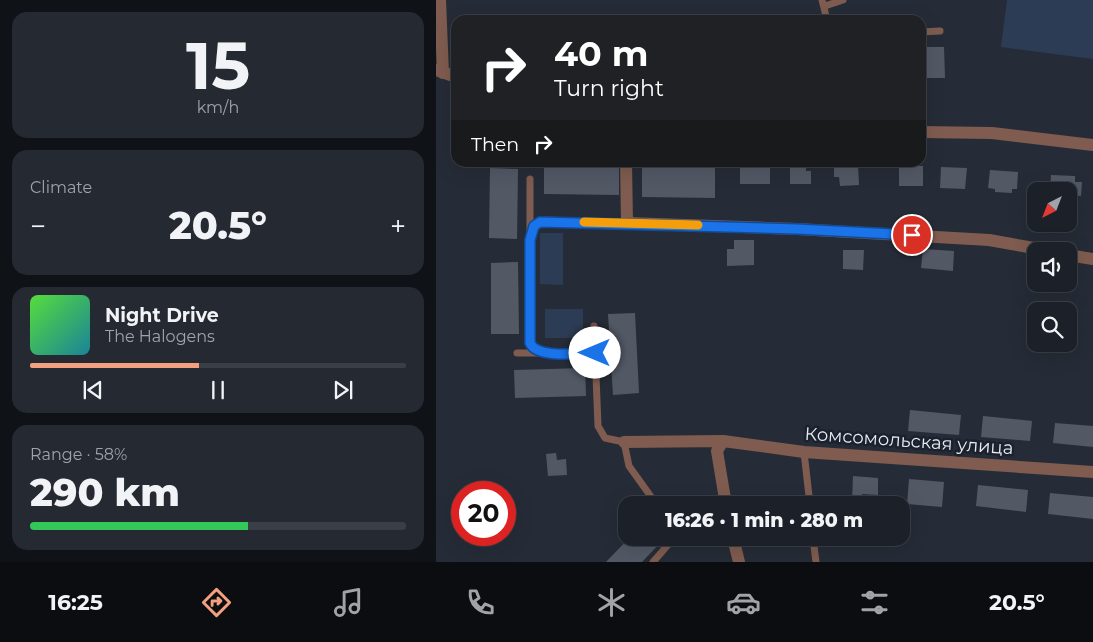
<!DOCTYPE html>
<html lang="en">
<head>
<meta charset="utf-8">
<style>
  body { margin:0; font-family:Montserrat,sans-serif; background:#252931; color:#f1f3f6; height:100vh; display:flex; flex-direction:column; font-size:19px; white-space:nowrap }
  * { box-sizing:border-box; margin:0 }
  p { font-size:16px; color:#a0a3a8 }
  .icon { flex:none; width:28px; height:28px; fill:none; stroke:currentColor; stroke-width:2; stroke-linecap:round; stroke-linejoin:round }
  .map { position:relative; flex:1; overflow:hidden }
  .panel { display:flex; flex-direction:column; gap:12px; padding:12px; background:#0f1217; width:436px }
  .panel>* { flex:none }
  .top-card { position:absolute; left:15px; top:15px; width:475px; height:152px; border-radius:15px; box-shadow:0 5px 20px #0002,0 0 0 1px #3a3e46; background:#202124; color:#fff; overflow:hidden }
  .needle { width:32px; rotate:222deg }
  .tools { position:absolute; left:591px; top:182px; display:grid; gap:10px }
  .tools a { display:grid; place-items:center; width:50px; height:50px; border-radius:10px; background:#1c2129; box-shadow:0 5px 20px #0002,0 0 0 1px #3a3e46; font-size:25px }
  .speed { position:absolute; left:15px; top:481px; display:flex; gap:10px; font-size:25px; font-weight:700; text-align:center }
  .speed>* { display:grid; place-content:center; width:65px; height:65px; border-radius:50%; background:#1c2129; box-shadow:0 5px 20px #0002,0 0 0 1px #3a3e46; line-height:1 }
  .speed .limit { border:8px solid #d22; background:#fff; color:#111 }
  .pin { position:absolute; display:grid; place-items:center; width:42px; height:42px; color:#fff; margin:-21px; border:2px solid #fff; border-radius:50%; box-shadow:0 1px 5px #0007 }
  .me { position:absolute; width:55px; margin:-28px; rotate:270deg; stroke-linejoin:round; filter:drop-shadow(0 0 4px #0008) }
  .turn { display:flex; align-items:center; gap:18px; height:105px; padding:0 20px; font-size:22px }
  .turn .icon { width:65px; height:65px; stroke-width:2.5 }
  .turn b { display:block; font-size:35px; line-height:42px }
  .then { display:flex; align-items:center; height:48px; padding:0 20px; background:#0003; gap:10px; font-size:19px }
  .big { font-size:38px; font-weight:800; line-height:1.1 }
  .panel .tile { flex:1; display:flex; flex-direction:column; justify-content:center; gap:8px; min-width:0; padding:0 18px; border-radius:15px; background:#252931 }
  .panel .dial { align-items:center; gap:0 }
  .dial b { font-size:65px; line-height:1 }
  .song { display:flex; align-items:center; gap:15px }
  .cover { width:60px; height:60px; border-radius:8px; background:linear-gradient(135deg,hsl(110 70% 55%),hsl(190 70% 35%)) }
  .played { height:5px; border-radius:2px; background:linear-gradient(90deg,#f2a080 45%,#3a3e46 45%) }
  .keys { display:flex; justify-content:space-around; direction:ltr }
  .heat { display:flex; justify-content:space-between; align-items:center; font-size:28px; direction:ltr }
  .charge { height:8px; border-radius:4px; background:linear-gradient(90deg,#34c759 58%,#3a3e46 0) }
  .trip { position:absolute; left:182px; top:496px; width:292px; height:50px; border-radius:15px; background:#1c2129; box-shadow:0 5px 20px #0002,0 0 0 1px #3a3e46; font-weight:800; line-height:50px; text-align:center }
  .menu { display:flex; height:80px; justify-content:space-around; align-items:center; background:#0b0d10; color:#a0a3a8 }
  .menu .icon { width:35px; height:35px }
  .menu .active { color:#f2a080 }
  .menu b { font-size:22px; color:#f1f3f6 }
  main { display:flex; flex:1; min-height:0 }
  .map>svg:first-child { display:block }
  .green { fill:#2d3c55 }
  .building { fill:#525965 }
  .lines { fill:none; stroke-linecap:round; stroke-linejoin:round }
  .lane { stroke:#7f5c4f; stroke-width:7 }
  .street { stroke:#7f5c4f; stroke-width:12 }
  .route-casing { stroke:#114b97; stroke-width:12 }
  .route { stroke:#1a73e8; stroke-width:9 }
  .slow { stroke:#f59e0b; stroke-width:9 }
  .labels { text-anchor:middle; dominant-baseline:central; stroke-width:5; stroke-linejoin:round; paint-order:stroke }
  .street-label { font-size:18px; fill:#e7ebf2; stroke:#1c222d }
</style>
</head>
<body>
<main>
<section class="panel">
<div class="tile dial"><b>15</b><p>km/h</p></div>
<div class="tile"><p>Climate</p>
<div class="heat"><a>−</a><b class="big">20.5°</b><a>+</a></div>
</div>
<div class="tile">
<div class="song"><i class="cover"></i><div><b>Night Drive</b><p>The Halogens</p></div></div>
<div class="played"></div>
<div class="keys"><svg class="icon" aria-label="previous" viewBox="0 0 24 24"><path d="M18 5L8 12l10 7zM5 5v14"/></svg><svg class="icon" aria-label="pause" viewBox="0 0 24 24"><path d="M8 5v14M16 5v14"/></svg><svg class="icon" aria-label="next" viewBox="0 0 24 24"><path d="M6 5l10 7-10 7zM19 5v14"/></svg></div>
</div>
<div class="tile"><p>Range · 58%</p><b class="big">290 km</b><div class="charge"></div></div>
</section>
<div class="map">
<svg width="657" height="562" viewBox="0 0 657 562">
  <rect width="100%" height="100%" fill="#262c37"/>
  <!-- green -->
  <g class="green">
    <path d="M571 0H657V59L565 47Z"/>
    <path d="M104 233H127V285L104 284Z"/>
    <rect x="109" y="309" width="38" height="29"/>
  </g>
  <!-- building -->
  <g class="building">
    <path d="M485 47H508L509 78H485Z"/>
    <path d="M334 162V184H304V166H322V163Z"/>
    <path d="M370 164V171H375V184H354V165Z"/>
    <path d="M422 164 423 185 404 186 403 177H398V165Z"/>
    <path d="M108 166H183V195L108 194Z"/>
    <path d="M206 166 279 167V198L206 197Z"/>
    <rect x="463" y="166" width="24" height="20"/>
    <path d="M505 167 531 168 529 189 504 188Z"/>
    <path d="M54 168 82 169 81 239 53 238Z"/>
    <path d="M554 170 582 172 581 189H576V193L559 192V189L552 188Z"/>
    <path d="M615 175 639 176V182H646L645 196 632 195V191H614Z"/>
    <path d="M298 240H318V265L291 266V249H298Z"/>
    <path d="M487 249 518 251 517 271 485 268Z"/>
    <path d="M407 250H428L427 270 407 269Z"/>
    <path d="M82 262 83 334H55V263Z"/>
    <path d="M597 266H600V284L595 283Z"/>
    <path d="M632 271 640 272 638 289 610 285 632 284Z"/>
    <path d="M199 313 203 393 177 395 172 314Z"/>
    <path d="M149 368 150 396 79 398 78 370Z"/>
    <path d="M474 410 525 415 523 435 472 431Z"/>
    <path d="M547 416 596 421 594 441 545 437Z"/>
    <path d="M619 423 657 426V447L617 443Z"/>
    <path d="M120 453 121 460 130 459 131 475 112 476 110 454Z"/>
    <path d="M417 476 442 478V495L426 494V501H416Z"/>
    <path d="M473 479 508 482 506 507 471 504Z"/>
    <path d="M542 485 592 490 590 512 540 506Z"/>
    <path d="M614 493 657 497V519L612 514Z"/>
    <path d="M193 538H223L226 541 206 562H170Z"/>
  </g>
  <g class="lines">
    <!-- lane -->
    <g class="lane">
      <path d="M386 0 391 20"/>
      <path d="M389 6 407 0"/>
      <path d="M485 32 504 31"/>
      <path d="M94 179V234"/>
      <path d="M158 326 162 426 169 438 188 442 193 466 221 505"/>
      <path d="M81 353H103"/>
      <path d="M159 353H106L96 348 93 337 95 233 99 226 111 220 191 223"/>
      <path d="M368 452 374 505"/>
      <path d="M377 538 380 562"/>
      <path d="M217 562 238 538"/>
    </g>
    <!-- street -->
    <g class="street">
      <path d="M4 0 7 73"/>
      <path d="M0 70 20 77"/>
      <path d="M485 132 556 133 657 145"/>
      <path d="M190 162 191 223 361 229 553 240 615 251"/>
      <path d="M632 255 657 259"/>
      <path d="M287 441 281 451 290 505"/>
      <path d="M188 442 287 441 368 452 657 472"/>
      <path d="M297 538 303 562"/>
    </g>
  </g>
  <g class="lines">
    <!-- route casing -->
    <g class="route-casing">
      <path id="route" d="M159 353C143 353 101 359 94 343V240L98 226 104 222 361 229 476 235"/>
    </g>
    <!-- route -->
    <use href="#route" class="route"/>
    <!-- slow -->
    <path class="slow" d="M148 222 262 225"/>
  </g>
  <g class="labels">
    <!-- street labels -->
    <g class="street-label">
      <text transform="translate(473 441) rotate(4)">Комсомольская улица</text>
    </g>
  </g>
</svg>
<div class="tools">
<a><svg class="needle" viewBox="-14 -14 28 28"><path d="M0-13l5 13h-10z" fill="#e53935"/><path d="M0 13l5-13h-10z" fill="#a0a3a8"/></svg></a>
<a><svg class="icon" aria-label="sound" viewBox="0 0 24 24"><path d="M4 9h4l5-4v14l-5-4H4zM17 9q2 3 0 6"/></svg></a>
<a><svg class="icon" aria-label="search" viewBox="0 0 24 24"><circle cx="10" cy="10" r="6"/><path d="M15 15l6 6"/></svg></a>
</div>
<div class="speed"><div class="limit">20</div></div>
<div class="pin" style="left:476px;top:235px;background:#d93025"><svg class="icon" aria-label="arrive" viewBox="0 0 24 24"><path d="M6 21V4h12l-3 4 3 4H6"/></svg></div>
<svg class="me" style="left:159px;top:353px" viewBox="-20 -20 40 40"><circle r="19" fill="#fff"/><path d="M0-13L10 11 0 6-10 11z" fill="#1a73e8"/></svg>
<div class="trip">16:26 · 1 min · 280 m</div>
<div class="top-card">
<div class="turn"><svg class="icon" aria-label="right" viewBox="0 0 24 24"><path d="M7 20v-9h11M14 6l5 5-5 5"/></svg><div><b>40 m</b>Turn right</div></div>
<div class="then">Then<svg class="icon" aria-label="right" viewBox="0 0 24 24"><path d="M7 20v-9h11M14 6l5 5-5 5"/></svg></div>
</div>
</div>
</main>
<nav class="menu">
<b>16:25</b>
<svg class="icon active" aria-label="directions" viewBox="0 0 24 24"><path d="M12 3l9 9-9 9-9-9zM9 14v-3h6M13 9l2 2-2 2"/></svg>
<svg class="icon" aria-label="music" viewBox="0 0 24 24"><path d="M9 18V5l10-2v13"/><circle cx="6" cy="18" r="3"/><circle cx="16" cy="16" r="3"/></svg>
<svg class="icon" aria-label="phone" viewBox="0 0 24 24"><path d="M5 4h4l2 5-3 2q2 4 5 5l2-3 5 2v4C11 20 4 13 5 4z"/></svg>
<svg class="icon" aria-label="climate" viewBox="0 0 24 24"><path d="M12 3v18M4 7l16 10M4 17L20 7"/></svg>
<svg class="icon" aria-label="car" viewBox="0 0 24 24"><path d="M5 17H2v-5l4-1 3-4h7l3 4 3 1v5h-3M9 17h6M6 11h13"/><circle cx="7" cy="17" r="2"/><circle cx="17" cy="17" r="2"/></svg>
<svg class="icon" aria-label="filters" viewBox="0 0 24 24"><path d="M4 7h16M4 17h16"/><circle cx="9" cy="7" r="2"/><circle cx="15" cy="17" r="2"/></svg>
<b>20.5°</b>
</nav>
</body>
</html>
